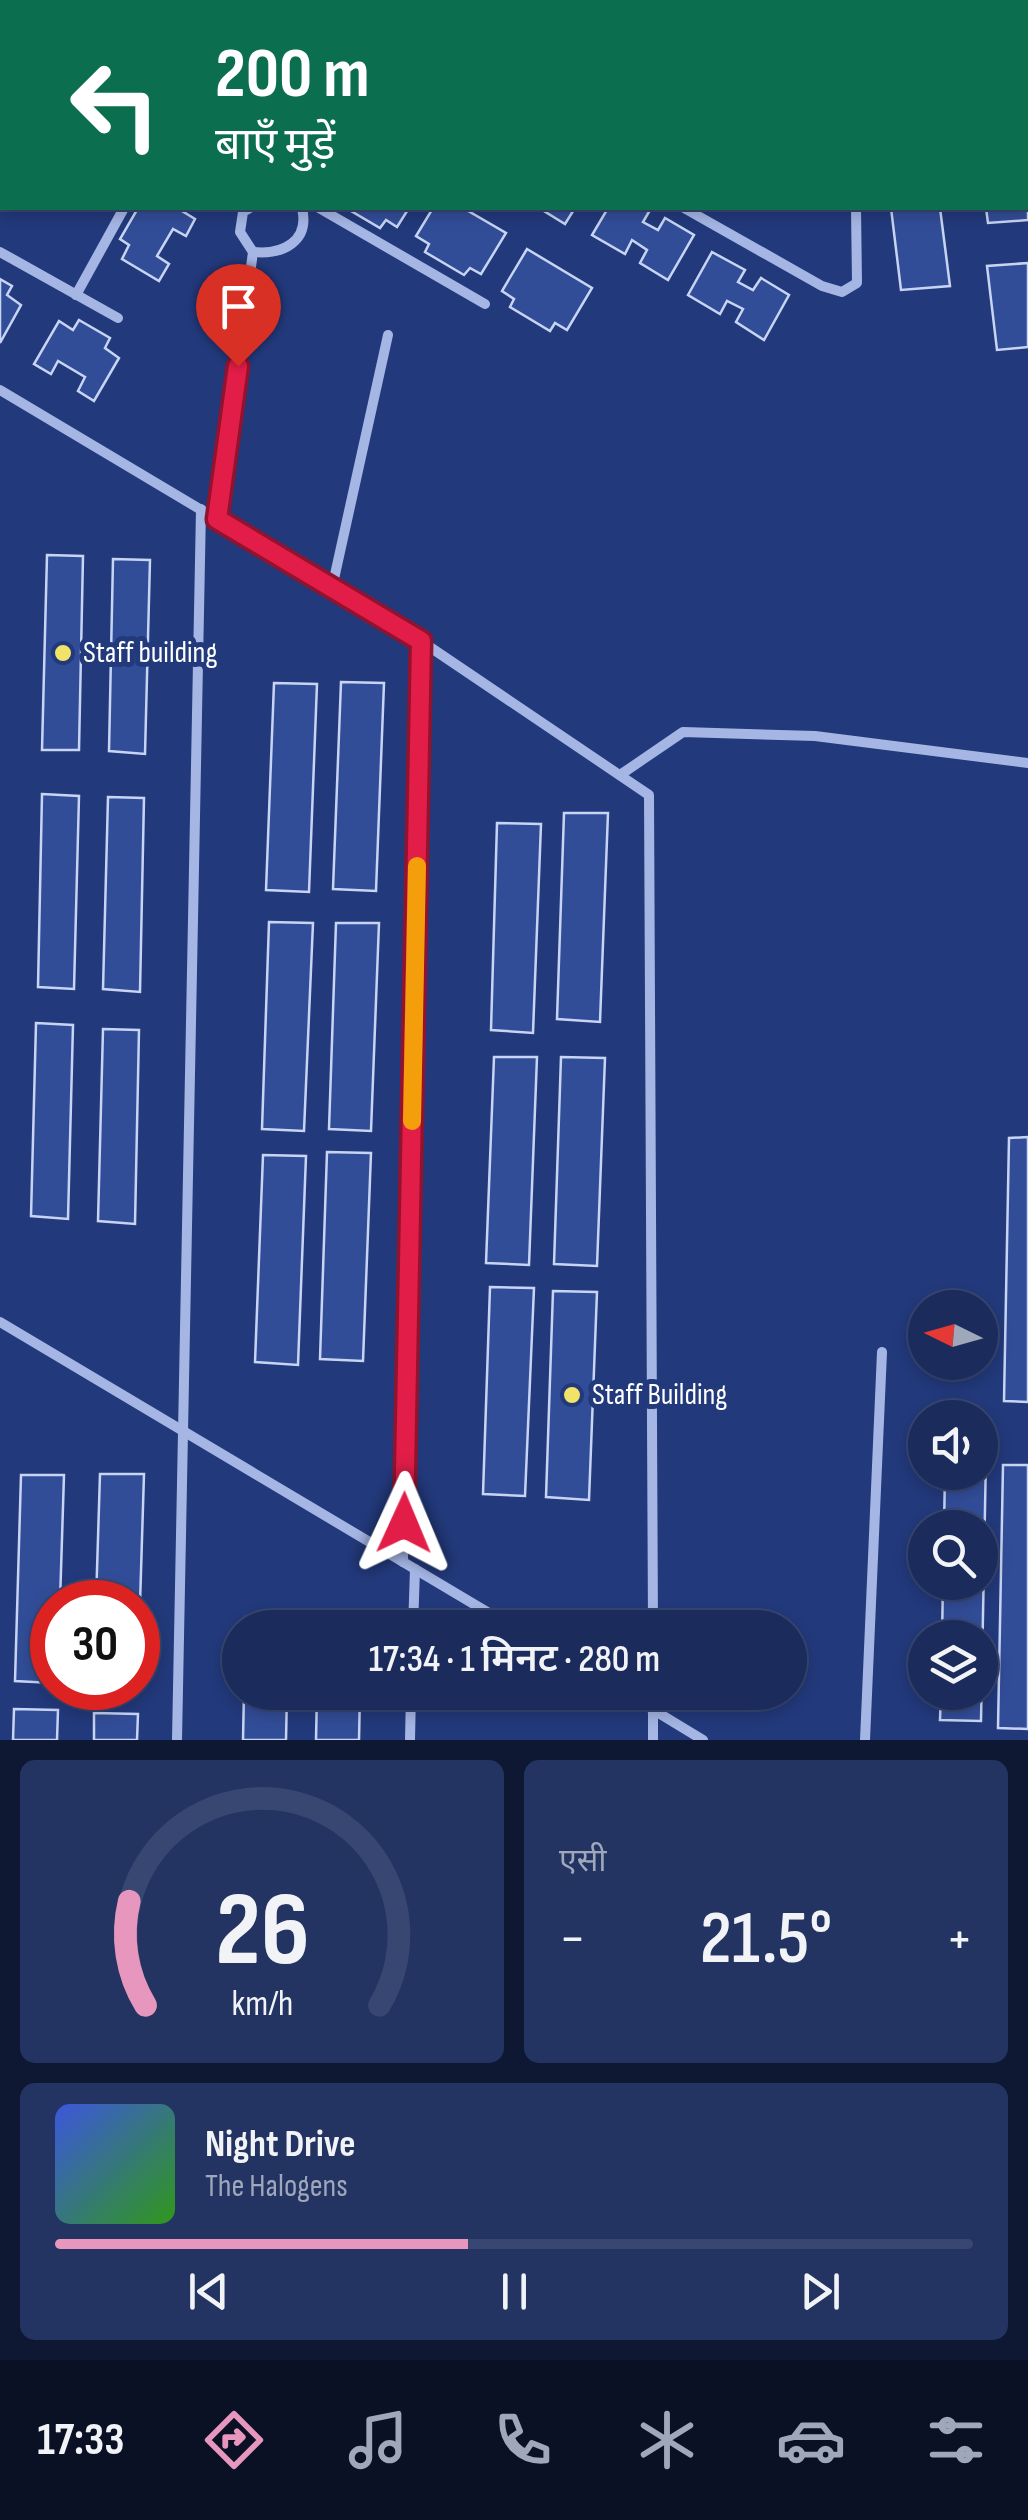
<!DOCTYPE html>
<html lang="hi">
<head>
<meta charset="utf-8">
<style>
  body { margin:0; font-family:"Sofia Sans Condensed","Noto Sans Devanagari",sans-serif; background:#233362; color:#f1f3f6; height:100vh; display:flex; flex-direction:column; font-size:38px; white-space:nowrap }
  * { box-sizing:border-box; margin:0 }
  p { font-size:32px; color:#9fa7bb }
  .icon { flex:none; width:55px; height:55px; fill:none; stroke:currentColor; stroke-width:2; stroke-linecap:round; stroke-linejoin:round }
  .map { position:relative; height:1740px; overflow:hidden }
  .details { display:flex; flex-direction:column; gap:20px; padding:20px; background:#0e1833; flex:1 }
  .details>* { flex:none }
  .guide { position:absolute; left:0px; top:0px; width:1030px; height:210px; box-shadow:0 5px 15px #0003,0 0 0 2px #384772; background:#0b6e4f; color:#fff; overflow:hidden }
  .needle { width:65px; rotate:275deg }
  .buttons { position:absolute; left:908px; top:1290px; display:grid; gap:20px }
  .buttons a { display:grid; place-items:center; width:90px; height:90px; border-radius:50%; background:#1a2b5c; box-shadow:0 5px 15px #0003,0 0 0 2px #384772; font-size:50px }
  .speed { position:absolute; left:30px; top:1580px; display:flex; gap:20px; font-size:50px; font-weight:700; text-align:center }
  .speed>* { display:grid; place-content:center; width:130px; height:130px; border-radius:50%; background:#1a2b5c; box-shadow:0 5px 15px #0003,0 0 0 2px #384772; line-height:1 }
  .speed .limit { border:15px solid #d22; background:#fff; color:#111 }
  .pin { position:absolute; display:grid; place-items:center; width:85px; height:85px; color:#fff; margin:-102px -42px; border-radius:50% 50% 50% 0; rotate:-45deg; box-shadow:0 0 10px #0007 }
  .pin .icon { rotate:45deg }
  .me { position:absolute; width:110px; margin:-55px; rotate:1deg; stroke-linejoin:round; filter:drop-shadow(0 0 8px #0008) }
  .turn { display:flex; align-items:center; gap:35px; height:210px; padding:0 50px; font-size:45px }
  .turn .icon { width:130px; height:130px; stroke-width:2.5 }
  .turn b { display:block; font-size:70px; line-height:85px }
  .big { font-size:75px; font-weight:600; line-height:1.1 }
  .details .tile { flex:1; display:flex; flex-direction:column; justify-content:center; gap:15px; min-width:0; padding:0 35px; border-radius:15px; background:#233362 }
  .details .dial { align-items:center; gap:0 }
  .dial svg { height:260px; overflow:visible; fill:none; stroke:#384772; stroke-width:7; stroke-linecap:round; text-anchor:middle }
  .dial text { fill:#f1f3f6; stroke:none }
  .song { display:flex; align-items:center; gap:30px }
  .cover { width:120px; height:120px; border-radius:15px; background:linear-gradient(135deg,hsl(230 70% 55%),hsl(110 70% 35%)) }
  .played { height:10px; border-radius:5px; background:linear-gradient(90deg,#e797bd 45%,#384772 45%) }
  .keys { display:flex; justify-content:space-around; direction:ltr }
  .heat { display:flex; justify-content:space-between; align-items:center; font-size:55px; direction:ltr }
  .details .tiles { flex:1; display:grid; gap:20px; grid-template-columns:1fr 1fr }
  .tile:last-child { grid-column:span 2 }
  .trip { position:absolute; left:222px; top:1610px; width:585px; height:100px; border-radius:50px; background:#1a2b5c; box-shadow:0 5px 15px #0003,0 0 0 2px #384772; font-weight:600; line-height:100px; text-align:center }
  .menu { display:flex; height:160px; justify-content:space-around; align-items:center; background:#0a1125; color:#9fa7bb }
  .menu .icon { width:70px; height:70px }
  .menu .current { color:#e797bd }
  .menu b { font-size:45px; color:#f1f3f6 }
  .map>svg:first-child { display:block }
  .building { fill:#324d98; stroke:#c8d4f4; stroke-width:2.5 }
  .lines { fill:none; stroke-linecap:round; stroke-linejoin:round }
  .street { stroke:#a5b6e5; stroke-width:10 }
  .route-casing { stroke:#92132f; stroke-width:25 }
  .route { stroke:#e11d48; stroke-width:18 }
  .slow { stroke:#f59e0b; stroke-width:18 }
  .poi-dot { fill:#f1e268; stroke:#22397b; stroke-width:4 }
  .labels { text-anchor:middle; dominant-baseline:central; stroke-width:10; stroke-linejoin:round; paint-order:stroke }
  .poi-label { font-size:30px; fill:#fff; stroke:#22397b; text-anchor:start }
</style>
</head>
<body>
<div class="map">
<svg width="1028" height="1740" viewBox="0 0 1028 1740">
  <rect width="100%" height="100%" fill="#22397b"/>
  <!-- building -->
  <g class="building">
    <rect x="874" y="0" width="49" height="2"/>
    <path d="M1028 145V220L988 223 986 208H1028Z"/>
    <path d="M138 208H177L195 219 186 236 173 229 157 256 169 264 159 281 122 259 129 245 120 239Z"/>
    <path d="M346 208H409L397 227 386 220 380 228Z"/>
    <path d="M433 208H463L506 233 481 274 470 268 464 275 425 252 429 244 416 236Z"/>
    <path d="M539 208H575L565 224Z"/>
    <path d="M608 208H645L650 210 643 222 658 230 665 218 694 235 668 280 640 263 647 250 632 240 625 254 592 235Z"/>
    <path d="M891 208H940L950 286 901 290Z"/>
    <path d="M527 249 592 288 567 330 555 323 550 331 510 307 514 299 502 291Z"/>
    <path d="M712 252 745 270 738 282 753 290 761 278 789 295 764 340 736 322 743 309 727 301 720 314 688 295Z"/>
    <path d="M1028 263V347L997 350 987 266Z"/>
    <path d="M0 279 12 286 7 295 21 305 0 343Z"/>
    <path d="M79 320 110 338 105 348 119 358 94 401 78 391 85 377 58 361 51 374 34 364 59 321 73 330Z"/>
    <path d="M47 555 83 556 79 750H42Z"/>
    <path d="M113 559 150 560 145 754 109 751Z"/>
    <path d="M341 682 384 683 376 891 333 889Z"/>
    <path d="M274 683 317 684 309 892 266 890Z"/>
    <path d="M42 794 79 796 74 989 38 987Z"/>
    <path d="M108 797 144 798 140 992 103 989Z"/>
    <path d="M564 813H608L600 1022 557 1019Z"/>
    <path d="M497 823 541 824 533 1033 491 1030Z"/>
    <path d="M269 922 313 923 304 1131 262 1129Z"/>
    <path d="M336 923H379L371 1131 329 1129Z"/>
    <path d="M36 1023 73 1025 68 1219 31 1216Z"/>
    <path d="M103 1029 139 1030 135 1224 98 1221Z"/>
    <path d="M494 1057H537L529 1265 486 1263Z"/>
    <path d="M561 1057 605 1058 597 1266 554 1264Z"/>
    <path d="M1028 1137V1402L1004 1401 1009 1138Z"/>
    <path d="M327 1152 371 1153 363 1361 320 1359Z"/>
    <path d="M263 1155 306 1156 298 1365 255 1362Z"/>
    <path d="M490 1287 534 1288 525 1496 483 1494Z"/>
    <path d="M553 1291 597 1292 589 1500 546 1497Z"/>
    <path d="M986 1456 981 1721 940 1720 941 1692H980V1638H942L943 1582H980V1528H944L945 1472H980V1457Z"/>
    <path d="M1003 1465H1028V1729L998 1728Z"/>
    <path d="M100 1474H144L138 1669V1602H96Z"/>
    <path d="M21 1475H64L60 1602H52V1683L15 1681Z"/>
    <path d="M246 1617 290 1618 289 1628H246Z"/>
    <path d="M319 1624 363 1625 362 1628H319Z"/>
    <path d="M244 1692H287L286 1740H243Z"/>
    <path d="M317 1692H360L359 1740H316Z"/>
    <path d="M14 1709 58 1710 57 1740H13Z"/>
    <path d="M94 1713 138 1714 137 1740H94Z"/>
  </g>
  <g class="lines">
    <!-- street -->
    <g class="street">
      <path d="M327 0 331 2"/>
      <path d="M842 0V2"/>
      <path d="M474 2V0"/>
      <path d="M0 34 2 35"/>
      <path d="M319 208 485 304"/>
      <path d="M684 208 822 286 842 292 857 283 856 208"/>
      <path d="M0 252 118 318"/>
      <path d="M253 252C282 255 310 242 302 208"/>
      <path d="M76 295 124 208"/>
      <path d="M0 390 421 641 649 795 653 1628"/>
      <path d="M217 519 253 252 240 232 243 212 250 208"/>
      <path d="M332 588 388 335"/>
      <path d="M620 775 683 732 815 736 1028 763"/>
      <path d="M0 1322 514 1628"/>
      <path d="M403 1562 421 641"/>
      <path d="M413 1628 415 1569"/>
      <path d="M624 1692 703 1740"/>
      <path d="M177 1740 201 509"/>
      <path d="M410 1740 411 1692"/>
      <path d="M653 1740V1692"/>
      <path d="M865 1740 882 1352"/>
    </g>
  </g>
  <g class="lines">
    <!-- route casing -->
    <g class="route-casing">
      <path id="route" d="M238 366 217 519 421 641 404 1523"/>
    </g>
    <!-- route -->
    <use href="#route" class="route"/>
    <!-- slow -->
    <path class="slow" d="M412 1121 417 866"/>
  </g>
  <!-- markers -->
  <g class="poi-dot">
    <circle cx="63" cy="653" r="10"/>
    <circle cx="572" cy="1395" r="10"/>
  </g>
  <g class="labels">
    <!-- poi labels -->
    <g class="poi-label">
      <text x="83" y="653">Staff building</text>
      <text x="592" y="1395">Staff Building</text>
    </g>
  </g>
</svg>
<div class="buttons">
<a><svg class="needle" viewBox="-14 -14 28 28"><path d="M0-13l5 13h-10z" fill="#e53935"/><path d="M0 13l5-13h-10z" fill="#9fa7bb"/></svg></a>
<a><svg class="icon" aria-label="sound" viewBox="0 0 24 24"><path d="M4 9h4l5-4v14l-5-4H4zM17 9q2 3 0 6"/></svg></a>
<a><svg class="icon" aria-label="search" viewBox="0 0 24 24"><circle cx="10" cy="10" r="6"/><path d="M15 15l6 6"/></svg></a>
<a><svg class="icon" aria-label="layers" viewBox="0 0 24 24"><path d="M12 4l9 5-9 5-9-5zM3 14l9 5 9-5"/></svg></a>
</div>
<div class="speed"><div class="limit">30</div></div>
<div class="pin" style="left:238px;top:366px;background:#d93025"><svg class="icon" aria-label="arrive" viewBox="0 0 24 24"><path d="M6 21V4h12l-3 4 3 4H6"/></svg></div>
<svg class="me" style="left:404px;top:1523px" viewBox="-20 -20 40 40"><path d="M0-17L14 15 0 8-14 15z" fill="#e11d48" stroke="#fff" stroke-width="4"/></svg>
<div class="trip">17:34 · 1 मिनट · 280 m</div>
<div class="guide">
<div class="turn"><svg class="icon" aria-label="left" viewBox="0 0 24 24"><path d="M17 20v-9H6M10 6l-5 5 5 5"/></svg><div><b>200 m</b>बाएँ मुड़ें</div></div>
</div>
</div>
<section class="details">
<div class="tiles">
<div class="tile dial"><svg viewBox="0 0 100 80">
<path d="M14 69A42 42 0 1 1 86 69"/>
<path d="M14 69A42 42 0 0 1 9 37" stroke="#e797bd"/>
<text x="50" y="56" font-size="32" font-weight="700">26</text>
<text x="50" y="72" font-size="11">km/h</text>
</svg></div>
<div class="tile"><p>एसी</p>
<div class="heat"><a>−</a><b class="big">21.5°</b><a>+</a></div>
</div>
<div class="tile">
<div class="song"><i class="cover"></i><div><b>Night Drive</b><p>The Halogens</p></div></div>
<div class="played"></div>
<div class="keys"><svg class="icon" aria-label="previous" viewBox="0 0 24 24"><path d="M18 5L8 12l10 7zM5 5v14"/></svg><svg class="icon" aria-label="pause" viewBox="0 0 24 24"><path d="M8 5v14M16 5v14"/></svg><svg class="icon" aria-label="next" viewBox="0 0 24 24"><path d="M6 5l10 7-10 7zM19 5v14"/></svg></div>
</div>
</div>
</section>
<nav class="menu">
<b>17:33</b>
<svg class="icon current" aria-label="directions" viewBox="0 0 24 24"><path d="M12 3l9 9-9 9-9-9zM9 14v-3h6M13 9l2 2-2 2"/></svg>
<svg class="icon" aria-label="music" viewBox="0 0 24 24"><path d="M9 18V5l10-2v13"/><circle cx="6" cy="18" r="3"/><circle cx="16" cy="16" r="3"/></svg>
<svg class="icon" aria-label="phone" viewBox="0 0 24 24"><path d="M5 4h4l2 5-3 2q2 4 5 5l2-3 5 2v4C11 20 4 13 5 4z"/></svg>
<svg class="icon" aria-label="climate" viewBox="0 0 24 24"><path d="M12 3v18M4 7l16 10M4 17L20 7"/></svg>
<svg class="icon" aria-label="car" viewBox="0 0 24 24"><path d="M5 17H2v-5l4-1 3-4h7l3 4 3 1v5h-3M9 17h6M6 11h13"/><circle cx="7" cy="17" r="2"/><circle cx="17" cy="17" r="2"/></svg>
<svg class="icon" aria-label="filters" viewBox="0 0 24 24"><path d="M4 7h16M4 17h16"/><circle cx="9" cy="7" r="2"/><circle cx="15" cy="17" r="2"/></svg>
</nav>
</body>
</html>
